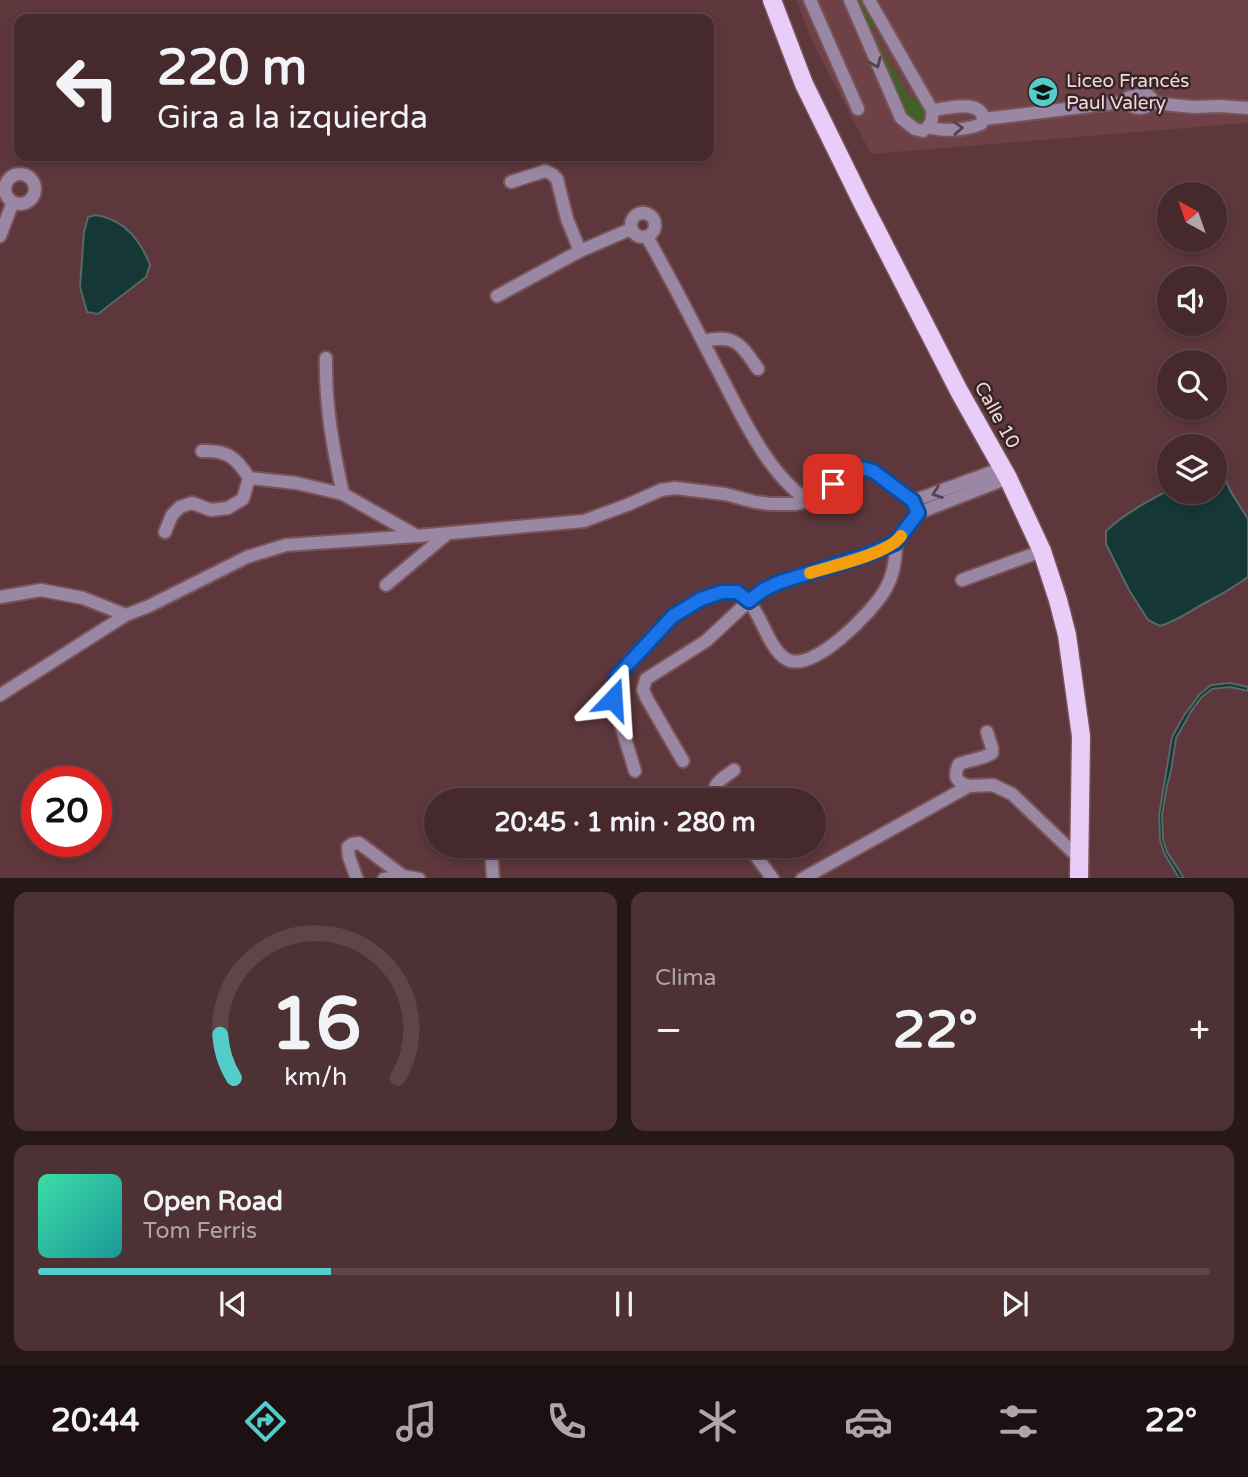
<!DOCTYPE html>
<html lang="es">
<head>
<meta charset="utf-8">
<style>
  body { margin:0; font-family:"Varela Round",sans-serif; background:#4d3134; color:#f1f3f6; height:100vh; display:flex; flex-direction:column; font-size:26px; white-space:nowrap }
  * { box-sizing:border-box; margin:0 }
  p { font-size:23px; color:#b0a6a9 }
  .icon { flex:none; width:38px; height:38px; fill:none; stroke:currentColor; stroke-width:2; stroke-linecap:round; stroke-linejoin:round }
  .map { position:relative; height:878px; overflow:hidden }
  .sheet { display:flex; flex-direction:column; gap:14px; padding:14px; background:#261718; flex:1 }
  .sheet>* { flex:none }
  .guide { position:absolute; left:14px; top:14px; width:700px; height:147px; border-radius:14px; box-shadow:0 4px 10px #0003,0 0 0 2px #5e4548; background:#46292c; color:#f1f3f6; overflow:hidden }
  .needle { width:46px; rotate:320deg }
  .controls { position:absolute; left:1157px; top:182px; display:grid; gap:14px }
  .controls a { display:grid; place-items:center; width:70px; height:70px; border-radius:50%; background:#46292c; box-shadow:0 4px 10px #0003,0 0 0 2px #5e4548; font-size:35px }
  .speed { position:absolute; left:21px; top:766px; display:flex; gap:14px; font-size:35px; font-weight:700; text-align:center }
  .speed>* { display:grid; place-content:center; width:91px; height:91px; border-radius:50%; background:#46292c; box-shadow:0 4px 10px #0003,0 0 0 2px #5e4548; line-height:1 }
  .speed .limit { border:10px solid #d22; background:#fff; color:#111 }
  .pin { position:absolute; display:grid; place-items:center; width:60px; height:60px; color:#fff; margin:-30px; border-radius:14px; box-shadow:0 4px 10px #0006 }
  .me { position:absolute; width:77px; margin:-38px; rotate:20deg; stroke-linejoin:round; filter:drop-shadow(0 0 5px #0008) }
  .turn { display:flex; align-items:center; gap:24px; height:147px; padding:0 28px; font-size:32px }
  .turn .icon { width:91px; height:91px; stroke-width:2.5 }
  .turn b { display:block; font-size:49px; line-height:60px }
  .big { font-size:52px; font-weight:700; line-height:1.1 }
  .sheet .tile { flex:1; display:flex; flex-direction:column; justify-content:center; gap:10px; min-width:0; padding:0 24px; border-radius:14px; background:#4d3134 }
  .sheet .dial { align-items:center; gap:0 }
  .dial svg { height:182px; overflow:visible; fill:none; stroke:#5e4548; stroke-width:7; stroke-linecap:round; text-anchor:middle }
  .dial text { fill:#f1f3f6; stroke:none }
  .song { display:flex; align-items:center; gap:21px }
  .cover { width:84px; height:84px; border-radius:10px; background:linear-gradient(135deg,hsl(160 70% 55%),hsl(180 70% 35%)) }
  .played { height:7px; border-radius:4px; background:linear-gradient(90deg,#53cdca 25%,#5e4548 25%) }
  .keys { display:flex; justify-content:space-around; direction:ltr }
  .heat { display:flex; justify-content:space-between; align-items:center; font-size:38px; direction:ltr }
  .sheet .tiles { flex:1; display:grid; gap:14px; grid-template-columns:1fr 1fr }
  .tile:last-child { grid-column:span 2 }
  .trip { position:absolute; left:424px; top:788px; width:402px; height:70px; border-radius:35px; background:#46292c; box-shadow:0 4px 10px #0003,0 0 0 2px #5e4548; font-weight:700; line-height:70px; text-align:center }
  .menu { display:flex; height:112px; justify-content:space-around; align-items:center; background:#1c1012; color:#b0a6a9 }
  .menu .icon { width:49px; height:49px }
  .menu .selected { color:#53cdca }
  .menu b { font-size:32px; color:#f1f3f6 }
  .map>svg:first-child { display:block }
  .built { fill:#6d4146 }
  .green { fill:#3f6124 }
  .water { fill:#153736; stroke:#576867; stroke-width:2 }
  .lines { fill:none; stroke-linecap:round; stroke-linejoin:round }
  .minor-casing { stroke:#785458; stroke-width:16 }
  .major-casing { stroke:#785458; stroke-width:21 }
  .minor { stroke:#9987a3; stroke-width:12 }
  .major { stroke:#e9cdf9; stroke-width:18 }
  .oneway { stroke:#54424c }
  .route-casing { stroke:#114b97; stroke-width:18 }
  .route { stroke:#1a73e8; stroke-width:12 }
  .slow { stroke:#f59e0b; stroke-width:12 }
  .labels { text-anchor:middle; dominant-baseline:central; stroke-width:5; stroke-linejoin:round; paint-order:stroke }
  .poi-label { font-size:19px; fill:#f1d9da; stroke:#362426; text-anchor:start }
  .street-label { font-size:19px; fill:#f1d9da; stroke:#362426 }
</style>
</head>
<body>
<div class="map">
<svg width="1248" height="879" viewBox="0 0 1248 879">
  <rect width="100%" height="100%" fill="#5d373b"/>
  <!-- built -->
  <path class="built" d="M796 0H1248V123L871 154 812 41Z"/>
  <!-- green -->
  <path class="green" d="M856 0H861L878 29 871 28 870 31 873 32 872 36 875 37 874 41 879 42 878 46 881 47V50L885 52 884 56 888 57 887 61 890 62 889 65 893 67V71L897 72 896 76 900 77 899 81 902 82 901 86 905 87 904 92 908 93 907 97 921 100 925 109 926 118 922 123 915 125 903 114Z"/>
  <!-- water -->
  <g class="water">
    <path d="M95 215C124 219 140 239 150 265L146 277 98 314 87 312 80 287 84 232 88 217Z"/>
    <path d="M1215 469 1224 476 1231 492 1248 519V577C1234 587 1220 595 1205 603 1188 612 1179 620 1160 626L1148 620 1129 590 1106 544V531C1125 513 1147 502 1169 490V492H1214Z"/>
    <path d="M1230 683 1248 687V691L1230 687 1212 689 1202 697 1192 710 1176 738 1171 771 1167 786 1162 815 1163 839 1167 852 1184 878H1179L1164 853 1160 840 1159 815 1172 737 1183 717 1200 694 1211 685Z"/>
  </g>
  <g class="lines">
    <!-- minor casing -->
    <g class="minor-casing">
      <g id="minor">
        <path d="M810 0 858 109"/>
        <path d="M850 0 901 118 915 129 923 131C931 125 933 120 932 110L869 0"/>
        <path d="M1152 103 1194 107 1220 106 1248 108"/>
        <path d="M932 110C948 109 979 98 984 119"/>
        <path d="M929 127C944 132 966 130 981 124L984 119 1124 102C1133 108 1143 111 1152 103V99L1146 93 1129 97 1124 102"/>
        <circle cx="20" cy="189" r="15"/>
        <path d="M511 182 545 171 552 174 557 179 567 219 580 251"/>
        <circle cx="643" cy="225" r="12"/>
        <path d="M0 236 13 202"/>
        <path d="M647 237C671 279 693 322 715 365 740 411 764 470 808 501"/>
        <path d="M497 296 580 251 631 229"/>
        <path d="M703 341C736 333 741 345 758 369"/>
        <path d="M326 358C325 404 333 449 343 494L417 536"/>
        <path d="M202 451C227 450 236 457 249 478"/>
        <path d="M913 501 1003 468"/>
        <path d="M165 532 172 515 180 507 192 503 211 510 228 508 243 499 249 478 296 483 343 494"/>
        <path d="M962 580 1042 551"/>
        <path d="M386 585 447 534"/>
        <path d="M0 597 41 590 83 598 126 615"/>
        <path d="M0 695 126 615 149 606 247 557 286 545 417 536 584 521 627 505 661 490 675 488 725 494 755 502 771 504H796L813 499 821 494 845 473 852 469 858 467 873 471 890 483 913 501 918 513"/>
        <path d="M683 761 647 699 643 690 646 679 706 641 749 601 763 590 780 582 867 555 896 543 918 513 1008 478"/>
        <path d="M635 771 613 699V687L617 675C645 646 682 595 725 592 760 589 761 643 786 659 812 675 873 611 885 590 894 575 896 559 896 543"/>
        <path d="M969 786C956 782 953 777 959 764 969 760 984 759 992 753V748L987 732"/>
        <path d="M715 800C712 782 721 780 734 770"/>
        <path d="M491 845 493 879"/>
        <path d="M748 845 773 879"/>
        <path d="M357 879 349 857 348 847 352 844 359 843 403 876"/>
        <path d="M384 879 403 876 419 879"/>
        <path d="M802 879 969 786 993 785 1012 794 1079 858"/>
      </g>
    </g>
    <!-- major casing -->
    <g class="major-casing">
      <path id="major" d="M772 0 804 84 862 202 959 391 1008 478 1042 551 1058 600 1067 635 1081 736 1079 879"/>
    </g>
    <!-- minor -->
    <use href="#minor" class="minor"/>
    <!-- major -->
    <use href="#major" class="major"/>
  </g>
  <!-- one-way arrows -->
  <defs><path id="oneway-chevron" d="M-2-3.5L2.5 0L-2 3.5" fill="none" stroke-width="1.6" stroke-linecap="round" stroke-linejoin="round" transform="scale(1.75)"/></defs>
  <g class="oneway">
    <use href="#oneway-chevron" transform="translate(876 63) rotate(67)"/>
    <use href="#oneway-chevron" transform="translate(958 128) rotate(-4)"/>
    <use href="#oneway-chevron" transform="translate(937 493) rotate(161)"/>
  </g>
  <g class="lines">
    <!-- route casing -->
    <g class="route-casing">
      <path id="route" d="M613 699V687L617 676 673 616 701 599 722 592H737L749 601 763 590 780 582 867 555 895 543 918 513 913 501 873 471C855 464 846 472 833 484"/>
    </g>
    <!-- route -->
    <use href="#route" class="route"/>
    <!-- slow -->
    <path class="slow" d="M810 573C833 566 888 554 901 536"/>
  </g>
  <!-- icons -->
  <defs>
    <g id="school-disc" transform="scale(1.575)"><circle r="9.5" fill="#53cdca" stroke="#362426"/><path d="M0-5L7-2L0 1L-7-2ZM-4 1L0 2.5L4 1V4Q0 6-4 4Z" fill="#111"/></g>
  </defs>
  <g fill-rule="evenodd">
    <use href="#school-disc" x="1043" y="92"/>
  </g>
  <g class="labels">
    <!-- poi labels -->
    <g class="poi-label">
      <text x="1066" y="81">Liceo Francés<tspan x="1066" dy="22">Paul Valery</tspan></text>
    </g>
    <!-- street labels -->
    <g class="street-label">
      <text transform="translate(997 415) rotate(61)">Calle 10</text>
    </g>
  </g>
</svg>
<div class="controls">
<a><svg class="needle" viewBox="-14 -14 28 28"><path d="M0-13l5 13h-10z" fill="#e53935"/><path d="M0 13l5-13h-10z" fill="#b0a6a9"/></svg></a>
<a><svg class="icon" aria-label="sound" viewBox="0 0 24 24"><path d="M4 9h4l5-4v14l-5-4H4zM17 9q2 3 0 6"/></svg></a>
<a><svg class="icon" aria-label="search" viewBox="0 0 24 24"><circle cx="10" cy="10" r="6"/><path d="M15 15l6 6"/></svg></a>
<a><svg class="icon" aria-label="layers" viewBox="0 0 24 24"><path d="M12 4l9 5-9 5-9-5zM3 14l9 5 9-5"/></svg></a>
</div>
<div class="speed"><div class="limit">20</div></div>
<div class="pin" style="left:833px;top:484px;background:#d93025"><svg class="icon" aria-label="arrive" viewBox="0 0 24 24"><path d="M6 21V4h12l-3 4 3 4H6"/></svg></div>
<svg class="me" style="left:613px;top:699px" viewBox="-20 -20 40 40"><path d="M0-17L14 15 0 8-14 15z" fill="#1a73e8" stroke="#fff" stroke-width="4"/></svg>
<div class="trip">20:45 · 1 min · 280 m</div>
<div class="guide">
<div class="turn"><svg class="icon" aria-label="left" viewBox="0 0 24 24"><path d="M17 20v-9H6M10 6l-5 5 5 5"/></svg><div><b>220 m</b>Gira a la izquierda</div></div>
</div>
</div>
<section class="sheet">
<div class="tiles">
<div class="tile dial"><svg viewBox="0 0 100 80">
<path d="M14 69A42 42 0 1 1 86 69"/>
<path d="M14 69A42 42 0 0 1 8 50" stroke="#53cdca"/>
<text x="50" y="56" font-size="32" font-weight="700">16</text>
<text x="50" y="72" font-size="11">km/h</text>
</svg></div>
<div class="tile"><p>Clima</p>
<div class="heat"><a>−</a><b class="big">22°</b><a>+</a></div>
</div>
<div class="tile">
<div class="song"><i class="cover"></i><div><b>Open Road</b><p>Tom Ferris</p></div></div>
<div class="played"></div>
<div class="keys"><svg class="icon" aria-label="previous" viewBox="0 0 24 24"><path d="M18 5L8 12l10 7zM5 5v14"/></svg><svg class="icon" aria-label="pause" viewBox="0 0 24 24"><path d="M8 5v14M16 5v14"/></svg><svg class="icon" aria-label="next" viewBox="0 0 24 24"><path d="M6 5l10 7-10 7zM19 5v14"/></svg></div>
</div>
</div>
</section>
<nav class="menu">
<b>20:44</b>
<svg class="icon selected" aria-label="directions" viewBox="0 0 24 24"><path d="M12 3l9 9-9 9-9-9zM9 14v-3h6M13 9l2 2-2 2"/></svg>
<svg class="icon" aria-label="music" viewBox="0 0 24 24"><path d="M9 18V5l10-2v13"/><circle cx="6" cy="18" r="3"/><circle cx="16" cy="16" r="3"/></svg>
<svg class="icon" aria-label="phone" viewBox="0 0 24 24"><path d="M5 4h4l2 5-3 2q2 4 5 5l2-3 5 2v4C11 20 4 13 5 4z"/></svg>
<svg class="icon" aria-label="climate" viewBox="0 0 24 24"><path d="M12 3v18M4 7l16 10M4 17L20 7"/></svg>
<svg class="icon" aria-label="car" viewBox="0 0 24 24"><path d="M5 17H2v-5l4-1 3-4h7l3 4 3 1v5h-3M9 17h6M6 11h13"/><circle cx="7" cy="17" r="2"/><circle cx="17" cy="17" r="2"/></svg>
<svg class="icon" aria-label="filters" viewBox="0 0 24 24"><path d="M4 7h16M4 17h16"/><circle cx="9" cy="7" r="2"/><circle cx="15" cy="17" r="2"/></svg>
<b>22°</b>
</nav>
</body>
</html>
